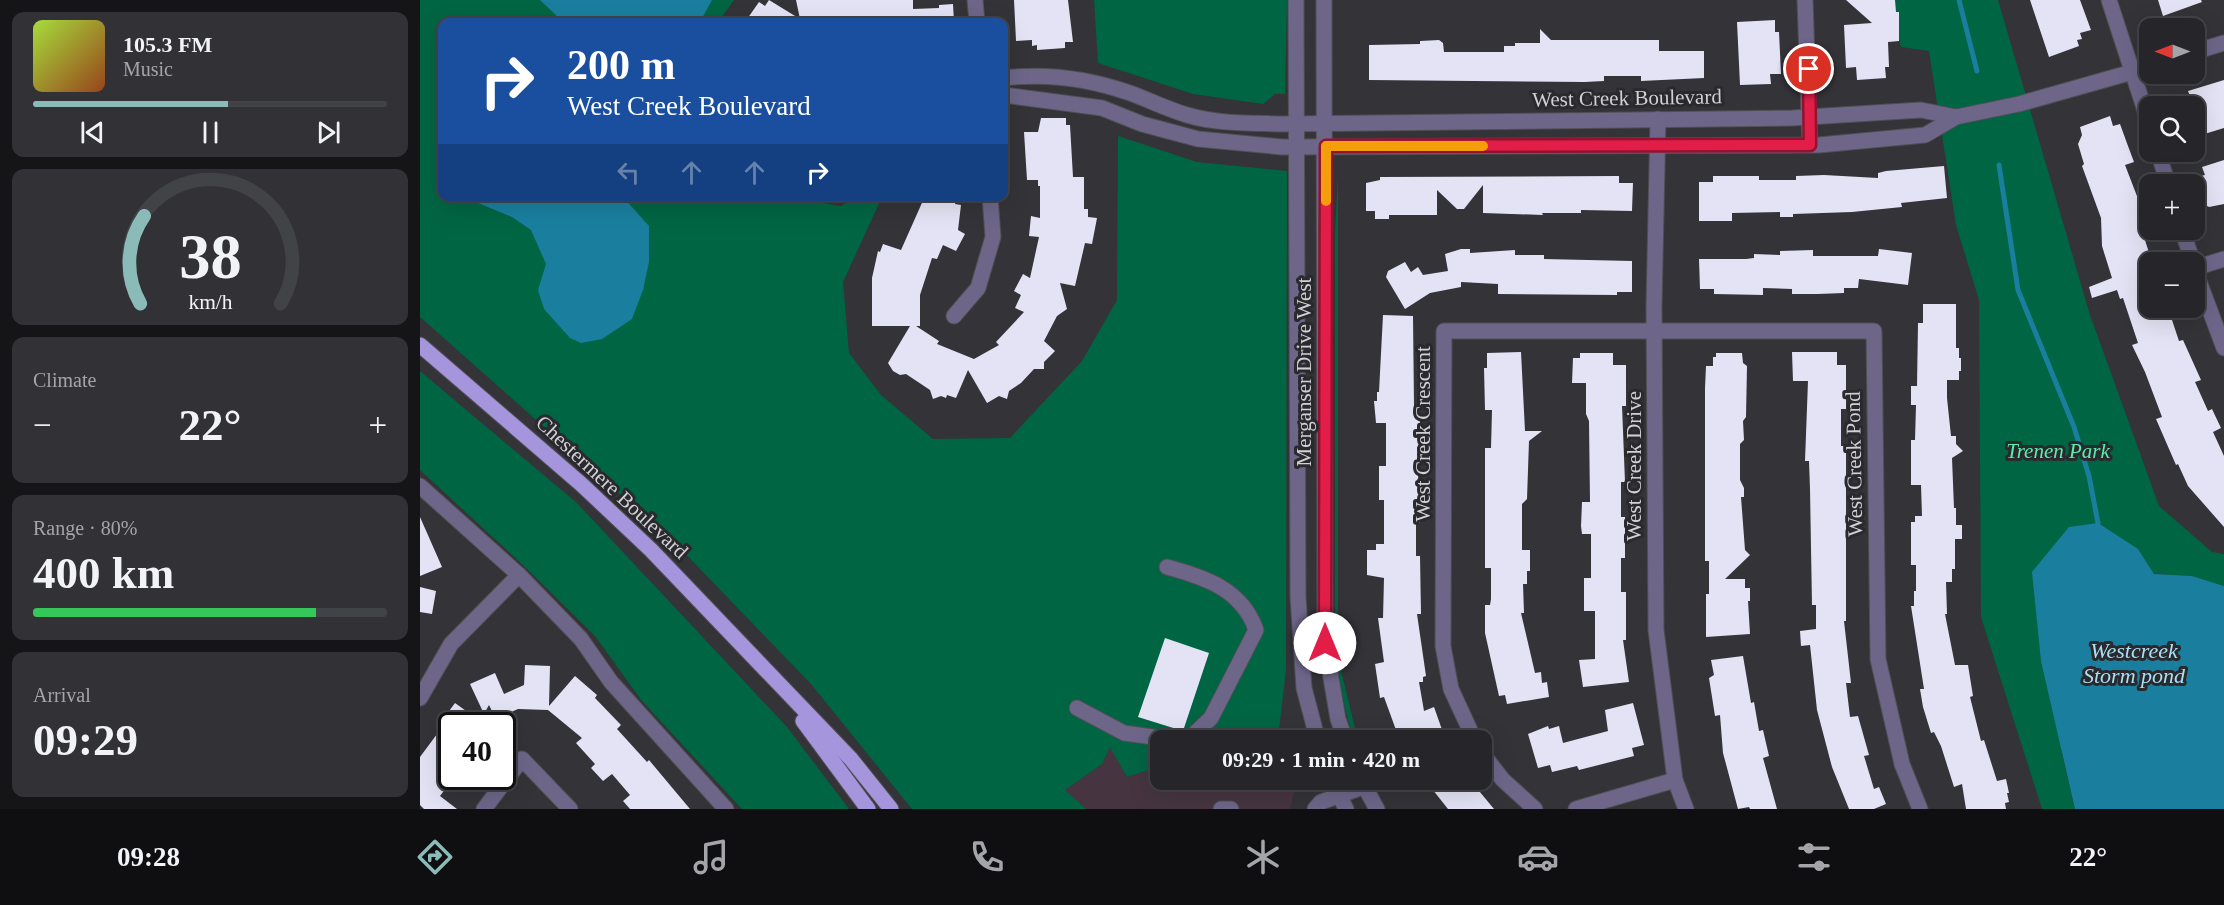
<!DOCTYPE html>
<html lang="en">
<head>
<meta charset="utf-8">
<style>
  body { margin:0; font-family:Georgia,serif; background:#323236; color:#f1f3f6; height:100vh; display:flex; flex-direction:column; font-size:22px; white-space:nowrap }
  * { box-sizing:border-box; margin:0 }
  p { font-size:20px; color:#a4a5a8 }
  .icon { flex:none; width:33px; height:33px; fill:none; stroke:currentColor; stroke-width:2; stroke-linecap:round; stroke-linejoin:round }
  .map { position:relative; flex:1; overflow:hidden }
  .panel { display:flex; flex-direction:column; gap:12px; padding:12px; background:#151517; width:420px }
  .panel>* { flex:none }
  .top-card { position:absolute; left:18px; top:18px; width:570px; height:183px; border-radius:12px; box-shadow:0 6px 24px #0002,0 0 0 2px #424347; background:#1a4fa0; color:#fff; overflow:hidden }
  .needle { width:39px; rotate:270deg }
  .fabs { position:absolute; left:1719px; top:18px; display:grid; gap:12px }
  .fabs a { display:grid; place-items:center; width:66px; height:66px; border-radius:12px; background:#26262a; box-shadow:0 6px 24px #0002,0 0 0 2px #424347; font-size:30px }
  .speed { position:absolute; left:18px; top:712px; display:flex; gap:12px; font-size:30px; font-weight:700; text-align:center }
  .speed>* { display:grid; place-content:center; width:78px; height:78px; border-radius:50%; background:#26262a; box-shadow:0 6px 24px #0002,0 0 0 2px #424347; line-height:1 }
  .speed .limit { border:3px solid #111; border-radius:9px; background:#fff; color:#111 }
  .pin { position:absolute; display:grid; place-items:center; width:51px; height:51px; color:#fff; margin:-26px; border:3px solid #fff; border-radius:50%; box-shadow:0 2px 6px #0007 }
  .me { position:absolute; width:66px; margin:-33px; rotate:0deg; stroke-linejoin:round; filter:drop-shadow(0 0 4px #0008) }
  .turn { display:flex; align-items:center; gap:21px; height:126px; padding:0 30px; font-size:27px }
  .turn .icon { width:78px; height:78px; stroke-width:2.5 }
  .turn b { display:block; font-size:42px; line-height:51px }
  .lanes { display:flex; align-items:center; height:57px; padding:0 30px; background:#0003; justify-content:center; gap:30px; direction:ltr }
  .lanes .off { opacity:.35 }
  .big { font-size:45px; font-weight:600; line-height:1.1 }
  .panel .tile { flex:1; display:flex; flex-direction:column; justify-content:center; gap:9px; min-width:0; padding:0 21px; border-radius:12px; background:#323236 }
  .panel .dial { align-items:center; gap:0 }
  .dial svg { height:156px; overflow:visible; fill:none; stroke:#424347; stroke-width:7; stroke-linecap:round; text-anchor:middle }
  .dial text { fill:#f1f3f6; stroke:none }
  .song { display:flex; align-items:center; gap:18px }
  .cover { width:72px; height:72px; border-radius:9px; background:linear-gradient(135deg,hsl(80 70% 55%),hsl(20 70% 35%)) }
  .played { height:6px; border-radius:3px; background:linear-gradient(90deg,#8bbbb9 55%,#424347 55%) }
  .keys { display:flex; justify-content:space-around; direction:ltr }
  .heat { display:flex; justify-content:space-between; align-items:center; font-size:33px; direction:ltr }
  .charge { height:9px; border-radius:4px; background:linear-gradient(90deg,#34c759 80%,#424347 0) }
  .trip { position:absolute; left:730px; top:730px; width:342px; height:60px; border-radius:12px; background:#26262a; box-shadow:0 6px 24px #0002,0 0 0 2px #424347; font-weight:600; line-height:60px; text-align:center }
  .dock { display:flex; height:96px; justify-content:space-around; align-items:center; background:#0f0f11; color:#a4a5a8 }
  .dock .icon { width:42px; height:42px }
  .dock .current { color:#8bbbb9 }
  .dock b { font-size:27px; color:#f1f3f6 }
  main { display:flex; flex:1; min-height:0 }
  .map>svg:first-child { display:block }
  .commercial { fill:#463541 }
  .green { fill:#006543 }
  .water { fill:#1a7f9f }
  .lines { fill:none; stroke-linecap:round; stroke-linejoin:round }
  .stream { stroke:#1a7f9f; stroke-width:5 }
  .building { fill:#e3e3f5 }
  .minor-casing { stroke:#4f4f54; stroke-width:17 }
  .major-casing { stroke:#4f4f54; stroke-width:17 }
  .minor { stroke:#6d6689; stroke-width:15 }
  .major { stroke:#a595dd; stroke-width:15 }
  .route-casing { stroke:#92132f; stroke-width:15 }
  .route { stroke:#e11d48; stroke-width:10 }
  .slow { stroke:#f59e0b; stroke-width:10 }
  .labels { text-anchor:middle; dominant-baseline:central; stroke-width:6; stroke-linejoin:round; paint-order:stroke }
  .street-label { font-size:21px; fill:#d1d1d4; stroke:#29292e }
  .park-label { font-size:21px; font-style:italic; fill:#5cecae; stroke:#29292e }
  .water-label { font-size:22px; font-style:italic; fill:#abdff4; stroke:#29292e }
</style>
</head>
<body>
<main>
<section class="panel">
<div class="tile">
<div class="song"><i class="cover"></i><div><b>105.3 FM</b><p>Music</p></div></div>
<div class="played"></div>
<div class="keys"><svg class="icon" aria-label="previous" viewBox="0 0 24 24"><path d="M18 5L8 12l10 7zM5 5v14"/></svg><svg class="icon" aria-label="pause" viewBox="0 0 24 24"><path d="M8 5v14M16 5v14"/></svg><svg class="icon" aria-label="next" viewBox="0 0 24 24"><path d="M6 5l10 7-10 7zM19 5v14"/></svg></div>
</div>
<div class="tile dial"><svg viewBox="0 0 100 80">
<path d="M14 69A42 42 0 1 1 86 69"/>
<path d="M14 69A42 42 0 0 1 16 24" stroke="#8bbbb9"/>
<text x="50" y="56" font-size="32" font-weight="700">38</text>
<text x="50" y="72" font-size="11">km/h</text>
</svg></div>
<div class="tile"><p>Climate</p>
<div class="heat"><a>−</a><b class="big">22°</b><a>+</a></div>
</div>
<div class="tile"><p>Range · 80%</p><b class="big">400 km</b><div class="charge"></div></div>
<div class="tile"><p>Arrival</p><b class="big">09:29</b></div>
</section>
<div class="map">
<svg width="1804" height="809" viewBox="0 0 1804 809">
  <rect width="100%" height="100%" fill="#333338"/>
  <!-- commercial -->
  <g class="commercial">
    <path d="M859 730 862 741H823Z"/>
    <path d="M690 746 707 777 741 766V780H872L875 788 870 809H666L645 790 682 764Z"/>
  </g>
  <!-- green -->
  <g class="green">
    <path d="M0 0H314L298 22H22V196H362L421 206 435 197H462L423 282 429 353 461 395 513 439 590 438 662 361 697 300 698 136 777 162 867 171 866 670 859 730 823 741H741V766L707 777 690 747 682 764 645 790 666 809H492L391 684 255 543 0 317Z"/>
    <path d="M674 0H867L865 94H855L843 104 773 94 678 63Z"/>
    <path d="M1470 0H1578L1670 315 1739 506 1792 552 1804 554V586L1772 576 1734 574 1718 549 1641 749 1655 809H1622L1561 617 1559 300 1536 225 1509 51 1481 47Z"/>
    <path d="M918 174V633L920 666 938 741H935C920 701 916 660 915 618V234Z"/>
    <path d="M0 371 157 503 367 727 429 809H322L222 701 175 636 102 564 0 470Z"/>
  </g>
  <!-- water -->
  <g class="water">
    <path d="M120 0H292L280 22H143Z"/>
    <path d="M44 197H203L229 226V262L223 290 212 319 182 339 161 343 150 338 124 309 118 290 126 264 111 230 92 217Z"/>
    <path d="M1678 523 1718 549 1734 574 1772 576 1804 586V809H1655L1621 661 1612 572 1649 527Z"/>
  </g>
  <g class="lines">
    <!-- stream -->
    <g class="stream">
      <path d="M1539 0 1557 71"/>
      <path d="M1579 165 1598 290 1654 427 1669 476 1678 523"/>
    </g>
  </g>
  <!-- building -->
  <g class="building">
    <path d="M349 0 380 19 376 0H493V9L519 8V5L533 4 534 22H325L339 2 345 6Z"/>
    <path d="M594 0H648L653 42H645V48L617 50V45L612 46V40L596 41Z"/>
    <path d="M1426 0H1475L1476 12H1479V41L1468 42 1469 67H1465L1466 78 1437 80 1436 67 1426 68 1424 25 1452 23Z"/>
    <path d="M1610 0H1660L1671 30 1660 33 1662 39 1657 40 1659 46 1629 57Z"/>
    <path d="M1738 0H1781L1782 2 1743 16Z"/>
    <path d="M1355 20V32H1359L1361 74H1350L1351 84 1320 85 1317 22Z"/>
    <path d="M1120 29 1131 40H1239V51H1284V78L1221 81V76H1184V81L1165 82 949 80V45L1000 44V41L1019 40 1023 43 1024 52H1084V46H1095V43H1120Z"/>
    <path d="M1804 80V128L1778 136 1774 127V106L1768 91Z"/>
    <path d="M1690 116 1693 126 1700 124 1708 146 1714 162 1705 165 1732 235 1724 237 1732 262H1730V308H1748L1759 341 1763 340 1781 380 1775 382 1788 411 1792 409 1801 428 1793 432 1804 456V527L1768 486 1758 464 1756 465 1736 419 1742 417 1725 372 1712 345 1718 343 1703 298 1700 299 1697 290 1672 298 1669 287 1692 278 1682 246 1681 218 1662 166 1664 164 1658 144 1662 135 1660 127Z"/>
    <path d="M621 118H646V125H650L653 177H664V209H668V217L677 218 672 244 665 243 655 286 640 283 647 309 637 316 624 341 635 351 624 362V369H614L601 383 589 391 587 399 579 396 567 403 548 370 536 398 527 395 526 398 521 396 513 399 510 390 486 374 480 375 473 371 468 363 490 326H452V278L458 251 460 252 463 244 481 250 505 196H536L535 204 541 205 538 230 545 234 536 251 523 245 517 259 512 258 500 295V326H496L519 341 517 344 554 359 579 345 576 342 604 312 595 308 601 295 594 291 603 274 610 278 619 237 609 236 611 216 620 218V186H618V180H607L604 132H618Z"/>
    <path d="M1804 160V204L1789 207 1785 205 1777 177 1785 175 1782 167Z"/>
    <path d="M1524 166 1527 198 1481 203 1482 207 1432 212 1373 214V217H1360V212L1312 213V221H1279V182H1293V176H1339V180H1376V176L1404 175 1458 178V173L1466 171Z"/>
    <path d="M1199 176V183H1213L1212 211 1161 210V213H1122L1123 215 1063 213V185L1044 209H1037L1017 190V215H969V219H955V211H946V183L960 180V177Z"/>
    <path d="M1041 249H1050V253L1095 250V255H1124V259L1212 261V292H1197V295L1078 294V284L1041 282V287L1010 293 985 309 966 277 968 271 985 262 991 272 998 267 1003 275 1028 271 1025 254Z"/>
    <path d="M1459 249 1492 253 1488 285 1439 279 1438 288H1424V293L1398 294H1372V289L1343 288V295L1294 294V289H1280L1279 259H1326L1334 258V254L1360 255V251L1393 250V256H1458Z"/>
    <path d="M1503 304H1536V348H1539V358H1541V371H1539V380H1527V398L1531 436H1536V444L1543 451 1532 458 1534 508H1536V525H1542V539H1535V569H1532V582H1526L1527 614H1525L1535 665H1548L1553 696 1550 697 1561 741 1564 740 1577 781 1586 779 1589 793H1587L1589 802 1585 803 1586 809H1546L1542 784 1534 787 1521 746 1514 732 1511 733 1503 707 1500 689H1504L1491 606H1494V591H1496V565H1491V522H1495V516H1502L1501 485H1491V440H1495L1496 405H1491V386H1497L1498 323H1503Z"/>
    <path d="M963 315 993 316 994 406H999L1000 423V447H997L1000 523H996V556H1000L1001 614H997L1006 676 1003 677V682H999L1004 711 1014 707 1026 741H980L964 697 960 698 955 664 964 662 958 618H963L964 578 947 575V550H956V544H964V500H959V466H966V423H956L954 401H957V392H959Z"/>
    <path d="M1101 352 1105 431H1122L1109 441 1107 499 1102 504V550H1110V571H1107V584H1103L1104 613H1101L1115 673 1121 672 1122 683 1127 682 1129 697 1087 704 1085 695 1079 696 1065 633V605H1070L1071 599V568H1065V448H1071L1072 410H1065L1064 368H1067V353Z"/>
    <path d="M1372 352H1417V365H1426V409H1421V446H1426V621H1424L1431 683H1426L1430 717 1438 716 1449 755 1444 756 1454 789 1459 787 1466 804 1454 809H1429L1412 767 1397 710 1390 645 1381 646 1380 631 1396 629V605H1392L1390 489 1389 461H1385L1388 381H1373Z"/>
    <path d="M1160 353H1193V365H1206V406H1202L1205 482H1201V517H1205V558H1201V592H1206V640H1203L1209 682 1163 687 1159 660 1175 659V611H1164V578H1171V534H1162L1161 526 1162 502H1170L1169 421 1166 414V383H1152L1153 358H1160Z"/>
    <path d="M1296 353H1322L1323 363 1327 366 1326 417 1323 421 1324 440 1320 444V480L1324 488V497H1321L1325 550 1330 555 1305 579H1325V588H1330V601H1328L1330 634 1286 637V594H1289V561H1285V388L1286 366H1293V357H1296Z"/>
    <path d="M0 517 22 567 0 576Z"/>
    <path d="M0 587 16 591 12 614 0 612Z"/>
    <path d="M745 638 789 653 763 731 718 717Z"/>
    <path d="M1323 656 1331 703 1334 702 1339 731 1343 730 1349 756 1343 758 1357 809H1330L1329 807 1318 809 1303 753 1300 715 1295 716 1289 678 1294 675 1291 660Z"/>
    <path d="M105 665 130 666 129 706 155 676 177 695 175 698 201 725 197 729 227 762 229 760 270 809H210L203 801 210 795 192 774 183 781 171 768 175 764 156 743 162 738 128 710 98 709 76 719 69 705 64 714 50 684 75 673 84 694 104 685Z"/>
    <path d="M35 703 67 726H32V780L20 796 37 809H4L0 805V757L23 726H18Z"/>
    <path d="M1213 703 1224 745 1212 748 1214 756 1159 770 1157 766 1132 772 1130 765 1118 768 1108 734 1128 726 1129 729 1139 726 1143 743 1188 731 1185 710Z"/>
    <path d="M1005 780H1050L1074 809H1028Z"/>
  </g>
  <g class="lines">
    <!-- minor casing -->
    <g class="minor-casing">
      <g id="minor">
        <path d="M555 0 557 22"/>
        <path d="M876 0 878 597 884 688 898 741"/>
        <path d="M904 0 905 643 918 719 926 741"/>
        <path d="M1385 0 1390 145"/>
        <path d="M1689 0 1730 126"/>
        <path d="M1774 52 1804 43"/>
        <path d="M584 78C626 73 670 79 710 93 729 100 747 109 767 115 797 124 831 123 863 124L1372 118 1501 110 1536 117 1599 104 1730 67"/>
        <path d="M584 95 682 108 722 124 778 139 862 147 1399 145 1505 135 1536 117"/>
        <path d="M1238 119 1234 306 1236 630 1255 780 1266 809"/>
        <path d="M1738 152 1748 184"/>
        <path d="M1762 230 1773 262"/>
        <path d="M1774 268 1804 348"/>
        <path d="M1775 268 1804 259"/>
        <path d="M534 316 558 288 573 237 570 196"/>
        <path d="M0 486 99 575 161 639 191 682 306 809"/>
        <path d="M747 567C784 577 822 589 836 630L791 718 767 741"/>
        <path d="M0 698 31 644 99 575"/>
        <path d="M657 708 704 733 762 741"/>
        <path d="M1055 741 1031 689 1023 646 1024 331H1454L1458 659 1482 764 1500 809"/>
        <path d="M1062 753 1083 780 1115 809"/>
        <path d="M912 780 926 809"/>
        <path d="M941 780 957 809"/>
        <path d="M64 809 102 759 150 809"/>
        <path d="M801 809H811"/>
        <path d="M895 809 901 802 943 787"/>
        <path d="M1156 809 1255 780"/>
      </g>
    </g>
    <!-- major casing -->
    <g class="major-casing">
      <g id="major">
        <path d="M0 345 161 484 231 550 431 759 471 809"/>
        <path d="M383 721 448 809"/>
      </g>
    </g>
    <!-- minor -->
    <use href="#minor" class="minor"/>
    <!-- major -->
    <use href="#major" class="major"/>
  </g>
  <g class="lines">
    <!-- route casing -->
    <g class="route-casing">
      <path id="route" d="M905 643 906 146 1390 145 1389 69"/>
    </g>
    <!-- route -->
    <use href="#route" class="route"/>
    <!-- slow -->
    <path class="slow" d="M906 201V146H1063"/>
  </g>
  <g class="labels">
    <!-- street labels -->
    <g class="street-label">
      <text transform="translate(1207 98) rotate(-1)">West Creek Boulevard</text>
      <text transform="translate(884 372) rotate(-90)">Merganser Drive West</text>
      <text transform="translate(1003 434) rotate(-90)">West Creek Crescent</text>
      <text transform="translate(1434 464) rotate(-91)">West Creek Pond</text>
      <text transform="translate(1214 466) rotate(-90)">West Creek Drive</text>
      <text transform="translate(192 487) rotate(43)">Chestermere Boulevard</text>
    </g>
    <!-- park labels -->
    <g class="park-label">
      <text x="1638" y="451">Trenen Park</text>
    </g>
    <!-- water labels -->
    <g class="water-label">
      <text x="1714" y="650">Westcreek<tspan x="1714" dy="25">Storm pond</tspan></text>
    </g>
  </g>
</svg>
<div class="fabs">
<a><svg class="needle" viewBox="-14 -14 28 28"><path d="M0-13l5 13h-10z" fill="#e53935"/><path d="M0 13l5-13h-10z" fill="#a4a5a8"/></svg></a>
<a><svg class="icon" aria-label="search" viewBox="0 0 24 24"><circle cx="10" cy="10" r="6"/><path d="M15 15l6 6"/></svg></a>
<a>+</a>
<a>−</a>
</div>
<div class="speed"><div class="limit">40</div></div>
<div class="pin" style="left:1389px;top:69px;background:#d93025"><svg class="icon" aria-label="arrive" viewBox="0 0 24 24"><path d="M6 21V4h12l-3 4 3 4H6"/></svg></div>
<svg class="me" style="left:905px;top:643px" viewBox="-20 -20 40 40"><circle r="19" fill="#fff"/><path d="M0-13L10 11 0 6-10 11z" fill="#e11d48"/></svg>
<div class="trip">09:29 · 1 min · 420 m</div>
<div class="top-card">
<div class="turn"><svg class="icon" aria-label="right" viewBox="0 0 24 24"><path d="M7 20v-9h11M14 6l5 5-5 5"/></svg><div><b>200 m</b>West Creek Boulevard</div></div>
<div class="lanes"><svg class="icon off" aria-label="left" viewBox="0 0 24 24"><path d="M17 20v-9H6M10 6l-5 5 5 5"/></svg><svg class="icon off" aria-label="ahead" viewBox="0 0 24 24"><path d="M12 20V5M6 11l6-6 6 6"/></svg><svg class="icon off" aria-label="ahead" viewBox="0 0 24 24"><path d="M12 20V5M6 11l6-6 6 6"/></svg><svg class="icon" aria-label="right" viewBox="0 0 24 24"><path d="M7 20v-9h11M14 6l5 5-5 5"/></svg></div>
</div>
</div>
</main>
<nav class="dock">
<b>09:28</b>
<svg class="icon current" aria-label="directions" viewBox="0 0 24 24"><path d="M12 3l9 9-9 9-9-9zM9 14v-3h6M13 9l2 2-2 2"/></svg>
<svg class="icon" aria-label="music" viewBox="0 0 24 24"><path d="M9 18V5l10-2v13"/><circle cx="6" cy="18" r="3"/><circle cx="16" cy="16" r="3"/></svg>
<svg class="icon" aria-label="phone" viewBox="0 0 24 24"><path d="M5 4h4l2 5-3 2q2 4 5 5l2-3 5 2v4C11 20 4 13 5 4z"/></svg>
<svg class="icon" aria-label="climate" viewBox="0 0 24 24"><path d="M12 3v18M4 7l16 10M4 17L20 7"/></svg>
<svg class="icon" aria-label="car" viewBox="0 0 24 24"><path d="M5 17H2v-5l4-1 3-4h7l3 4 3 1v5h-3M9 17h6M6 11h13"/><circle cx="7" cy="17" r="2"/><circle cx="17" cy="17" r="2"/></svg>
<svg class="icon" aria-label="filters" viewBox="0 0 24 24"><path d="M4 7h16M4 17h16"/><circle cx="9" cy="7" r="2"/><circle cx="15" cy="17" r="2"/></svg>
<b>22°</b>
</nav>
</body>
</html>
